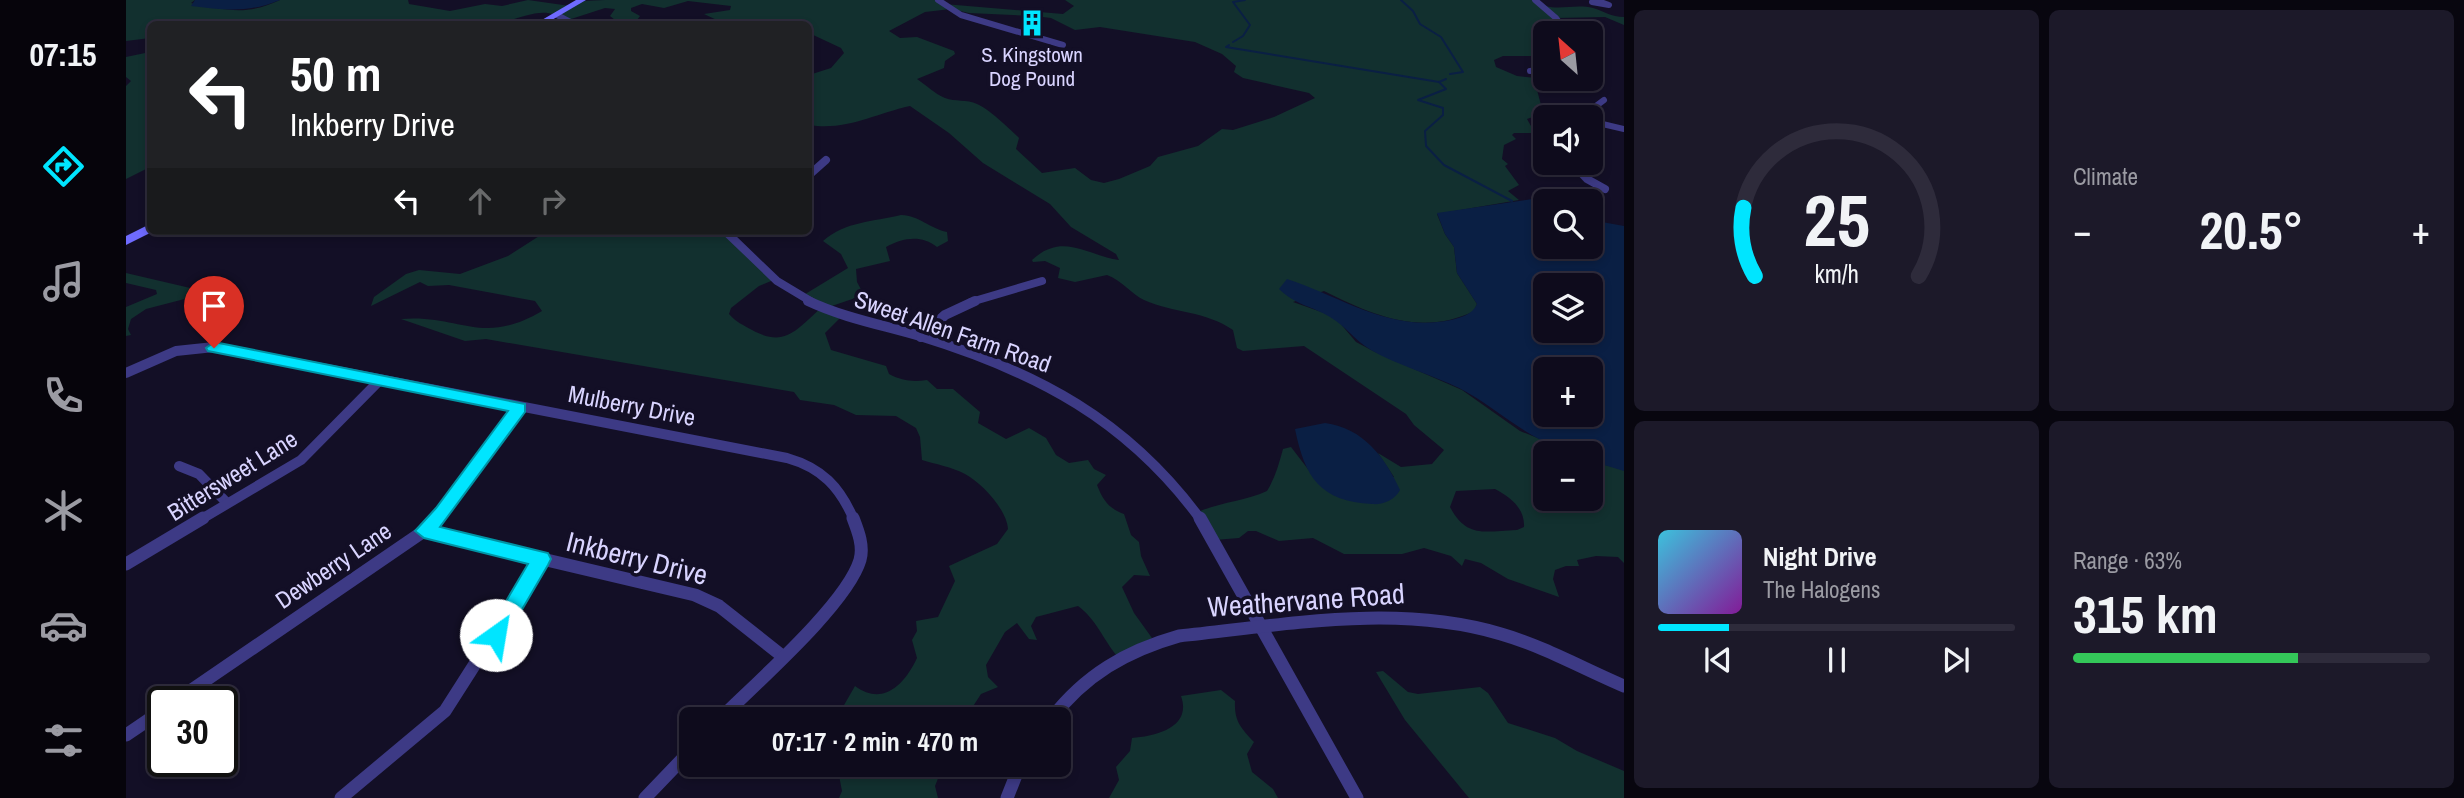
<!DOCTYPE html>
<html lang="en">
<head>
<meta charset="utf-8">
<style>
  body { margin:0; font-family:"Archivo Narrow",sans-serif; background:#1c1929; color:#f1f3f6; height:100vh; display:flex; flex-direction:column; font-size:26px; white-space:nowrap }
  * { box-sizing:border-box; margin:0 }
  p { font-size:23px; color:#9b9ba3 }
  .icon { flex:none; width:38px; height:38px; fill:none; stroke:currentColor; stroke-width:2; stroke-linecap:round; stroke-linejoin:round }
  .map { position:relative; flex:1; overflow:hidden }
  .details { display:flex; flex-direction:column; gap:10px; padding:10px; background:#08060f; width:840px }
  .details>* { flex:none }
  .hud { position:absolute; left:21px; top:21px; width:665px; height:214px; border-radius:10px; box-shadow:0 4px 10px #0003,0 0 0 2px #2e2b3b; background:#202124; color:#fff; overflow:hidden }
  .needle { width:46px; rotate:333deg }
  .controls { position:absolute; left:1407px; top:21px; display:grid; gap:14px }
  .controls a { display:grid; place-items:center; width:70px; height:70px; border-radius:10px; background:#0e0b1c; box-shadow:0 4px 10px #0003,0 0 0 2px #2e2b3b; font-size:35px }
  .speed { position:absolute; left:21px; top:686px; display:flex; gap:14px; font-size:35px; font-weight:700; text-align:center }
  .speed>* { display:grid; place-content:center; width:91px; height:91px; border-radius:50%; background:#0e0b1c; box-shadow:0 4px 10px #0003,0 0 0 2px #2e2b3b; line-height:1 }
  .speed .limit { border:4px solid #111; border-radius:10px; background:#fff; color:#111 }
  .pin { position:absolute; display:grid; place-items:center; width:60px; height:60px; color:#fff; margin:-72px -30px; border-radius:50% 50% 50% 0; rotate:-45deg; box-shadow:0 0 7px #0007 }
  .pin .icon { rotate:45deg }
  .me { position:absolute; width:77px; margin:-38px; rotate:32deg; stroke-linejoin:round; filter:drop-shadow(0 0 5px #0008) }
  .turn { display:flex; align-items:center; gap:24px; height:147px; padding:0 28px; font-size:32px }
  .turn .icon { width:91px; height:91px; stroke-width:2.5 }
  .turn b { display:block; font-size:49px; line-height:60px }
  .lanes { display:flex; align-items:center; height:66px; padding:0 28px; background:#0003; justify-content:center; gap:35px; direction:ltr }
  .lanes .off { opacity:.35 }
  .big { font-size:52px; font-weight:800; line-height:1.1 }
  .details .tile { flex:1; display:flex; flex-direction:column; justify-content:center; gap:10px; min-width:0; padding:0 24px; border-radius:10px; background:#1c1929 }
  .details .dial { align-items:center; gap:0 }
  .dial svg { height:182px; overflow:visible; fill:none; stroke:#2e2b3b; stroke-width:7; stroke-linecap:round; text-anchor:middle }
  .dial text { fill:#f1f3f6; stroke:none }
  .song { display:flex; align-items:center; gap:21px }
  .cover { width:84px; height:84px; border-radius:10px; background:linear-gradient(135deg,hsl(190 70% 55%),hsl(290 70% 35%)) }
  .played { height:7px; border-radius:4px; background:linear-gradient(90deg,#00e5ff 20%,#2e2b3b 20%) }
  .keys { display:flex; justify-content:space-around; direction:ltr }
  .heat { display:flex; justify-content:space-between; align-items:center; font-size:38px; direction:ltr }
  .charge { height:10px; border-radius:5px; background:linear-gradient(90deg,#34c759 63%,#2e2b3b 0) }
  .details .tiles { flex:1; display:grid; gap:10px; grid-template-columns:repeat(2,1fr) }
  .trip { position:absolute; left:553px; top:707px; width:392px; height:70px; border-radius:10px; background:#0e0b1c; box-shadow:0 4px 10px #0003,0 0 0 2px #2e2b3b; font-weight:800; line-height:70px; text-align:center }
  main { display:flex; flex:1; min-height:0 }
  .tab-bar { display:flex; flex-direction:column; width:126px; justify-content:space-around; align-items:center; background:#06040b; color:#9b9ba3 }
  .tab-bar .icon { width:49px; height:49px }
  .tab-bar .selected { color:#00e5ff }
  .tab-bar b { font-size:32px; color:#f1f3f6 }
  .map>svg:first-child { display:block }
  .green { fill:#12302f; fill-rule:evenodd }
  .water { fill:#0a1f44; fill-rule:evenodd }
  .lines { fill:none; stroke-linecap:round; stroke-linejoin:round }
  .stream { stroke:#0a1f44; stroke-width:2 }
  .street-far3 { stroke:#3d3a85; stroke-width:6 }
  .street-far2 { stroke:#3d3a85; stroke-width:8 }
  .street-far1 { stroke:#3d3a85; stroke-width:10 }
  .street { stroke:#3d3a85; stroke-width:13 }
  .secondary { fill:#6f6bff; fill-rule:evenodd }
  .route { fill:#00e5ff; stroke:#0095a6; stroke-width:2 }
  .labels { text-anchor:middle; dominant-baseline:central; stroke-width:7; stroke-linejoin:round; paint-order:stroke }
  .far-poi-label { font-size:21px; fill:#d9d4ff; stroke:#130f26 }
  .street-label { font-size:24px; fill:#d9d4ff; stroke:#130f26 }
  .near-street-label { font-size:28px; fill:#d9d4ff; stroke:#130f26 }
</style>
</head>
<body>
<main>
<nav class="tab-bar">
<b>07:15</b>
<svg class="icon selected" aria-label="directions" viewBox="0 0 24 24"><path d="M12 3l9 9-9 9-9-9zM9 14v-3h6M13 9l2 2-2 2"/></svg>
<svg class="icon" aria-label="music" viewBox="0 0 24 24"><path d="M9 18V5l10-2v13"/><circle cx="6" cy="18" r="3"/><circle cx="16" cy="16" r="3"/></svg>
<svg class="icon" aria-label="phone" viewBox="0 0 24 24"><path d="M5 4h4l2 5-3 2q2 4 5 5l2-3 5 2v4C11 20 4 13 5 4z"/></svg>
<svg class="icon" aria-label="climate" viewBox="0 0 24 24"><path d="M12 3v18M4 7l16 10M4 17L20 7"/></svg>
<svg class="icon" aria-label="car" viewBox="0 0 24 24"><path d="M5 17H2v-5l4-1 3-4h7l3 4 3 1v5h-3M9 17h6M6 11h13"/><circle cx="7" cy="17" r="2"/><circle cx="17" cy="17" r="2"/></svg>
<svg class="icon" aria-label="filters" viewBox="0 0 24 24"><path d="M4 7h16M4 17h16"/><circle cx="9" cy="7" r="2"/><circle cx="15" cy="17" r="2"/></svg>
</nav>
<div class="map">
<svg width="1498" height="798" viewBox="0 0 1498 798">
  <rect width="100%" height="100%" fill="#130f26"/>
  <!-- green -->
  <g class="green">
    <path d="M0 0H69L65 3C101 10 120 16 154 0H282L283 4 324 11 359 4 376 6 402 0 444 6 456 1 479 0H811L818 4 937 14 948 6 939 0H1408C1425 14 1446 3 1467 8 1478 11 1485 17 1498 17V25L1479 17 1431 18 1440 33H1419V56H1377L1368 60 1370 67 1391 76 1427 80 1411 90 1415 105 1412 115 1401 119 1409 133H1388L1386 135 1390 139 1378 145 1376 159 1382 164 1379 166 1393 185 1382 191 1393 200 1311 214 1319 234 1328 247 1331 273 1351 304 1348 311C1296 337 1246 315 1198 291L1167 302 1201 314 1214 323 1230 342 1249 352 1336 390 1394 431 1449 453H1419V499H1465V461L1498 470V563L1492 557 1470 556 1451 560 1453 566H1440L1429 570 1427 579 1433 597 1382 579 1355 563 1339 559 1336 566 1325 556 1298 548 1276 554H1218L1187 538 1153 541 1130 531H1122L1113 538 1088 540 1072 512C1095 502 1119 501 1141 491 1149 478 1153 464 1157 449L1165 447 1188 477H1268L1252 453 1275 467 1306 464 1318 450 1288 425 1280 414 1178 346 1117 351 1111 348 1107 330C1080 311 1047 313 1018 300 1007 295 995 280 981 275L949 282 932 278 934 268 919 261 907 262 906 260C937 232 959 255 993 260L990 254 945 227 924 204 857 163 823 133 784 106C748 114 720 131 683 125V75L705 68 718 53 715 48 683 33 682 24H642L632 21 587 24 595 22 578 14 604 10 605 6 562 1 538 8 516 4 505 8V11L514 16 511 20 517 24H494L484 16 489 9 479 8 442 20C414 4 398 19 369 24 358 27 342 25 331 24 308 23 294 13 272 24H24V38L0 41ZM825 9 843 13 909 16 925 18 949 30 974 27 1069 42 1096 54 1110 66 1108 72 1117 78 1183 93 1189 98 1148 117 1107 130 1096 129 1072 146 1032 157 1024 166 993 179 978 183 965 180 949 168 916 173 890 149 893 138C884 129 862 108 851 104 841 99 829 102 819 98 809 94 800 85 791 79L818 68 819 61 829 54 828 51 791 37 774 38 763 31 799 12ZM1369 489C1384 497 1399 508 1398 527L1391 530C1359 531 1341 539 1324 507L1330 491Z"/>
    <path d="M24 52V167L0 179V86L5 81 0 77V57Z"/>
    <path d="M775 215C794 216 803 228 821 232L822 241 811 247C795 234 776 238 760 247L764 261 730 269 731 282 738 295 700 308 717 315 699 333 705 350 760 366 763 374C776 381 787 382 801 380L811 389H827L854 412 852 423 880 439 903 428 920 438 930 455 943 463 962 460 968 469 980 475 971 485C977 500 982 508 998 514L1005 535 1013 542 1015 556 1024 576 1008 575 996 587 1008 613 1026 638 991 656C977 639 970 619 952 606L910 617 905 626 911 640 903 639 891 623 879 632 860 665 862 677 872 687 855 694 842 714 833 713 817 719H710L729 686C757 707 779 684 791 658L786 640 791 631 790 621 812 617 829 581 823 566 871 544 882 529C881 510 856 483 839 474 826 467 809 464 796 460L794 437 790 428 770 416 730 415 708 405 674 400 668 392 360 339 339 341 275 319C335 314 355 347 416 311L409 301 323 285 302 286 294 282 245 306 248 297 280 274 293 270 334 274 382 256 421 231H600L650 279 633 286 605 308 603 314C610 322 617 325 626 330 659 348 670 330 694 309L676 296 722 268 715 254 697 241C720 221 747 222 775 215Z"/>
    <path d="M0 273 77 291 93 290 113 294 82 298 74 295 20 309 5 319 2 329 5 335 0 336V307L31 294 30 290 0 283Z"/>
    <path d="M1257 671 1282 692 1292 694 1354 687 1362 693 1382 723 1429 738 1451 751 1498 771V798H1343L1279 720 1250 672Z"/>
    <path d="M1095 690 1109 701C1108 721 1115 728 1128 742L1121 754 1126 772 1147 789 1152 798H983L993 780 990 767 1004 751 1006 738C1031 736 1066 727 1055 696Z"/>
    <path d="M703 765H804L813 776 809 786 812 798H713L716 791 712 770Z"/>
  </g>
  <!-- water -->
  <g class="water">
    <path d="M69 0H154C123 13 98 10 65 6Z"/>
    <path d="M1414 198 1420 201 1419 247H1465V220L1498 226V471L1465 461V453C1412 453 1377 410 1333 388 1304 374 1273 366 1245 350 1229 341 1220 326 1204 317 1186 306 1169 305 1153 289L1161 279C1216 297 1265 333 1325 320 1336 317 1346 315 1351 304L1331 273 1328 247 1319 234 1311 213ZM1419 285H1465V331H1419ZM1419 369H1465V415H1419Z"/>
    <path d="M1199 423C1237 428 1259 457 1274 490 1269 500 1257 505 1246 504 1194 501 1179 478 1169 429Z"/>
  </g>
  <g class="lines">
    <!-- stream -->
    <g class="stream">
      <path d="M1275 0 1287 11 1294 24 1315 37 1337 72 1324 74"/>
      <path d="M1107 42 1117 36 1124 25 1107 2 1119 0"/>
      <path d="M1103 45 1100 47 1313 82"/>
      <path d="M1320 79 1313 82 1320 89 1292 100 1317 108V115L1299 131 1300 146 1318 165 1386 201"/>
    </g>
    <!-- street-far3 -->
    <g class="street-far3">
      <path d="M812 0 835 15 937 45"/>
      <path d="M1409 0 1430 18 1441 33"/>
      <path d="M1469 0 1483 5 1466 2Z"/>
      <path d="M431 15 448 24"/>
      <path d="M1404 71 1419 69"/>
      <path d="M1468 122 1498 129"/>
      <path d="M1465 133 1470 106 1478 100"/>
    </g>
    <!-- street-far2 -->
    <g class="street-far2">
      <path d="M1465 135 1466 131"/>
      <path d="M1446 163 1461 179 1479 189"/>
      <path d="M682 176 700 160"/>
      <path d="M599 231 651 281 686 302"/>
      <path d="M845 302 916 281"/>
    </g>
    <!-- street-far1 -->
    <g class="street-far1">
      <path d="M682 301C718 318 757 325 794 336 911 372 1002 420 1075 520"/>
      <path d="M795 337 819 315 849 301"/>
      <path d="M0 373 50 351 88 347 661 458C696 468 714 487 728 520"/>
      <path d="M53 466 73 474 101 503"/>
      <path d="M74 520 175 460 254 380"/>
      <path d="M309 520 394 408"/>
    </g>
    <!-- street -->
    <g class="street">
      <path d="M1074 518 1231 798"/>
      <path d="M298 531 569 595 593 606 655 655"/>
      <path d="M0 564 77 518"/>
      <path d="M48 702 298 531 311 518"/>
      <path d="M594 719C629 684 721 604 734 560 738 546 732 531 727 518"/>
      <path d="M925 719C959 675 1000 651 1053 636 1159 625 1270 603 1375 634 1417 646 1458 669 1498 686"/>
      <path d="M0 735 37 710"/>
      <path d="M215 798 319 711 416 559"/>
      <path d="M519 798 565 750"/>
      <path d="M881 798 894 765"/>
    </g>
    <!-- secondary -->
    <g class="secondary">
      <path d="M450 0H460L419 24H409Z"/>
      <path d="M24 224V231H28L0 245V236Z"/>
    </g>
  </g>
  <!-- route -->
  <path class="route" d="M88 342 399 404V412L314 527 422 553 425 559 422 565 377 642 370 645 363 642 360 635 402 564 298 538 289 531 310 508 382 411 82 351 80 348Z"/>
  <!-- icons -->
  <defs>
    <g id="building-bare" transform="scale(2.1)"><path d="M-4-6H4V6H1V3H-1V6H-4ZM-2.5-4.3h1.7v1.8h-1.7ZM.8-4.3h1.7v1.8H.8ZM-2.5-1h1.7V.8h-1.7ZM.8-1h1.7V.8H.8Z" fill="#00e5ff" stroke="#130f26" stroke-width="2.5" paint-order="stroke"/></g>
  </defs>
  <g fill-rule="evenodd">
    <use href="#building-bare" x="906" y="23"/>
  </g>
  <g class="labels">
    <!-- far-poi labels -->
    <g class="far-poi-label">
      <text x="906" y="54">S. Kingstown<tspan x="906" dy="24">Dog Pound</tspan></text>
    </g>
    <!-- street labels -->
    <g class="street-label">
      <text transform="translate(827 331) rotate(19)">Sweet Allen Farm Road</text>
      <text transform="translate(506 405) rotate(11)">Mulberry Drive</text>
      <text transform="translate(106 475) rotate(-32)">Bittersweet Lane</text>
      <text transform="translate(207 565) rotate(-34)">Dewberry Lane</text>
    </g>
    <!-- near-street labels -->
    <g class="near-street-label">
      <text transform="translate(511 558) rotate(14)">Inkberry Drive</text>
      <text transform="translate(1180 600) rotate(-4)">Weathervane Road</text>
    </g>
  </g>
</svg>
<div class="controls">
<a><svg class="needle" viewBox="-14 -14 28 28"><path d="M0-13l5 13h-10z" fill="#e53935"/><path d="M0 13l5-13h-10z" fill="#9b9ba3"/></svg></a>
<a><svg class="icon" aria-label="sound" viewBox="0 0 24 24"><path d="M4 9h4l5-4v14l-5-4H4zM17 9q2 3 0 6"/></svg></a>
<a><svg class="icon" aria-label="search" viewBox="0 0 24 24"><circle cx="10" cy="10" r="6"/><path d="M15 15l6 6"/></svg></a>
<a><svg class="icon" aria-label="layers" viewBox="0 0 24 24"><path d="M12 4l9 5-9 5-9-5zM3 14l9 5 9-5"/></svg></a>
<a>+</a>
<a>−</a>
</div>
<div class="speed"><div class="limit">30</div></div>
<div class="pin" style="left:88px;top:348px;background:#d93025"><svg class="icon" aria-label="arrive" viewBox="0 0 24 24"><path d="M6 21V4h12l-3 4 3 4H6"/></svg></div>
<svg class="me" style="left:370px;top:635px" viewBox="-20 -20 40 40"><circle r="19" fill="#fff"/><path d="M0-13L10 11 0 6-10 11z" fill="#00e5ff"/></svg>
<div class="trip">07:17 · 2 min · 470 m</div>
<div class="hud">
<div class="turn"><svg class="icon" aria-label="left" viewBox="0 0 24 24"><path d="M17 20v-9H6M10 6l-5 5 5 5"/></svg><div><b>50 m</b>Inkberry Drive</div></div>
<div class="lanes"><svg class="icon" aria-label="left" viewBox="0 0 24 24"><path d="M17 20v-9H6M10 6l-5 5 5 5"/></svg><svg class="icon off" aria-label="ahead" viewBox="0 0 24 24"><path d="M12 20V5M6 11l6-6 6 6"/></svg><svg class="icon off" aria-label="right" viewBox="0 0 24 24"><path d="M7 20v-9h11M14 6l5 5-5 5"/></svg></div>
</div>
</div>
<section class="details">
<div class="tiles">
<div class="tile dial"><svg viewBox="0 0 100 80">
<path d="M14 69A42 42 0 1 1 86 69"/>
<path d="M14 69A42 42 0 0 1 9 39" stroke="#00e5ff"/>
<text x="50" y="56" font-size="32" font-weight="700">25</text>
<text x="50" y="72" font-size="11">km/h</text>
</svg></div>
<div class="tile"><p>Climate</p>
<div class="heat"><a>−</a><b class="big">20.5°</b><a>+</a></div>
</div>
<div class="tile">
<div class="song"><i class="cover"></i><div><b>Night Drive</b><p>The Halogens</p></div></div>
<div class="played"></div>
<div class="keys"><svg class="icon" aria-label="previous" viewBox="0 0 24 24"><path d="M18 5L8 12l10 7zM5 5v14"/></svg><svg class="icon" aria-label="pause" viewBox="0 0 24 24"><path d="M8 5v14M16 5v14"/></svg><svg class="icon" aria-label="next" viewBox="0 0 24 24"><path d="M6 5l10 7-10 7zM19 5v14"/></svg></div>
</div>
<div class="tile"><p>Range · 63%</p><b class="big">315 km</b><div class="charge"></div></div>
</div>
</section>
</main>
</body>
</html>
